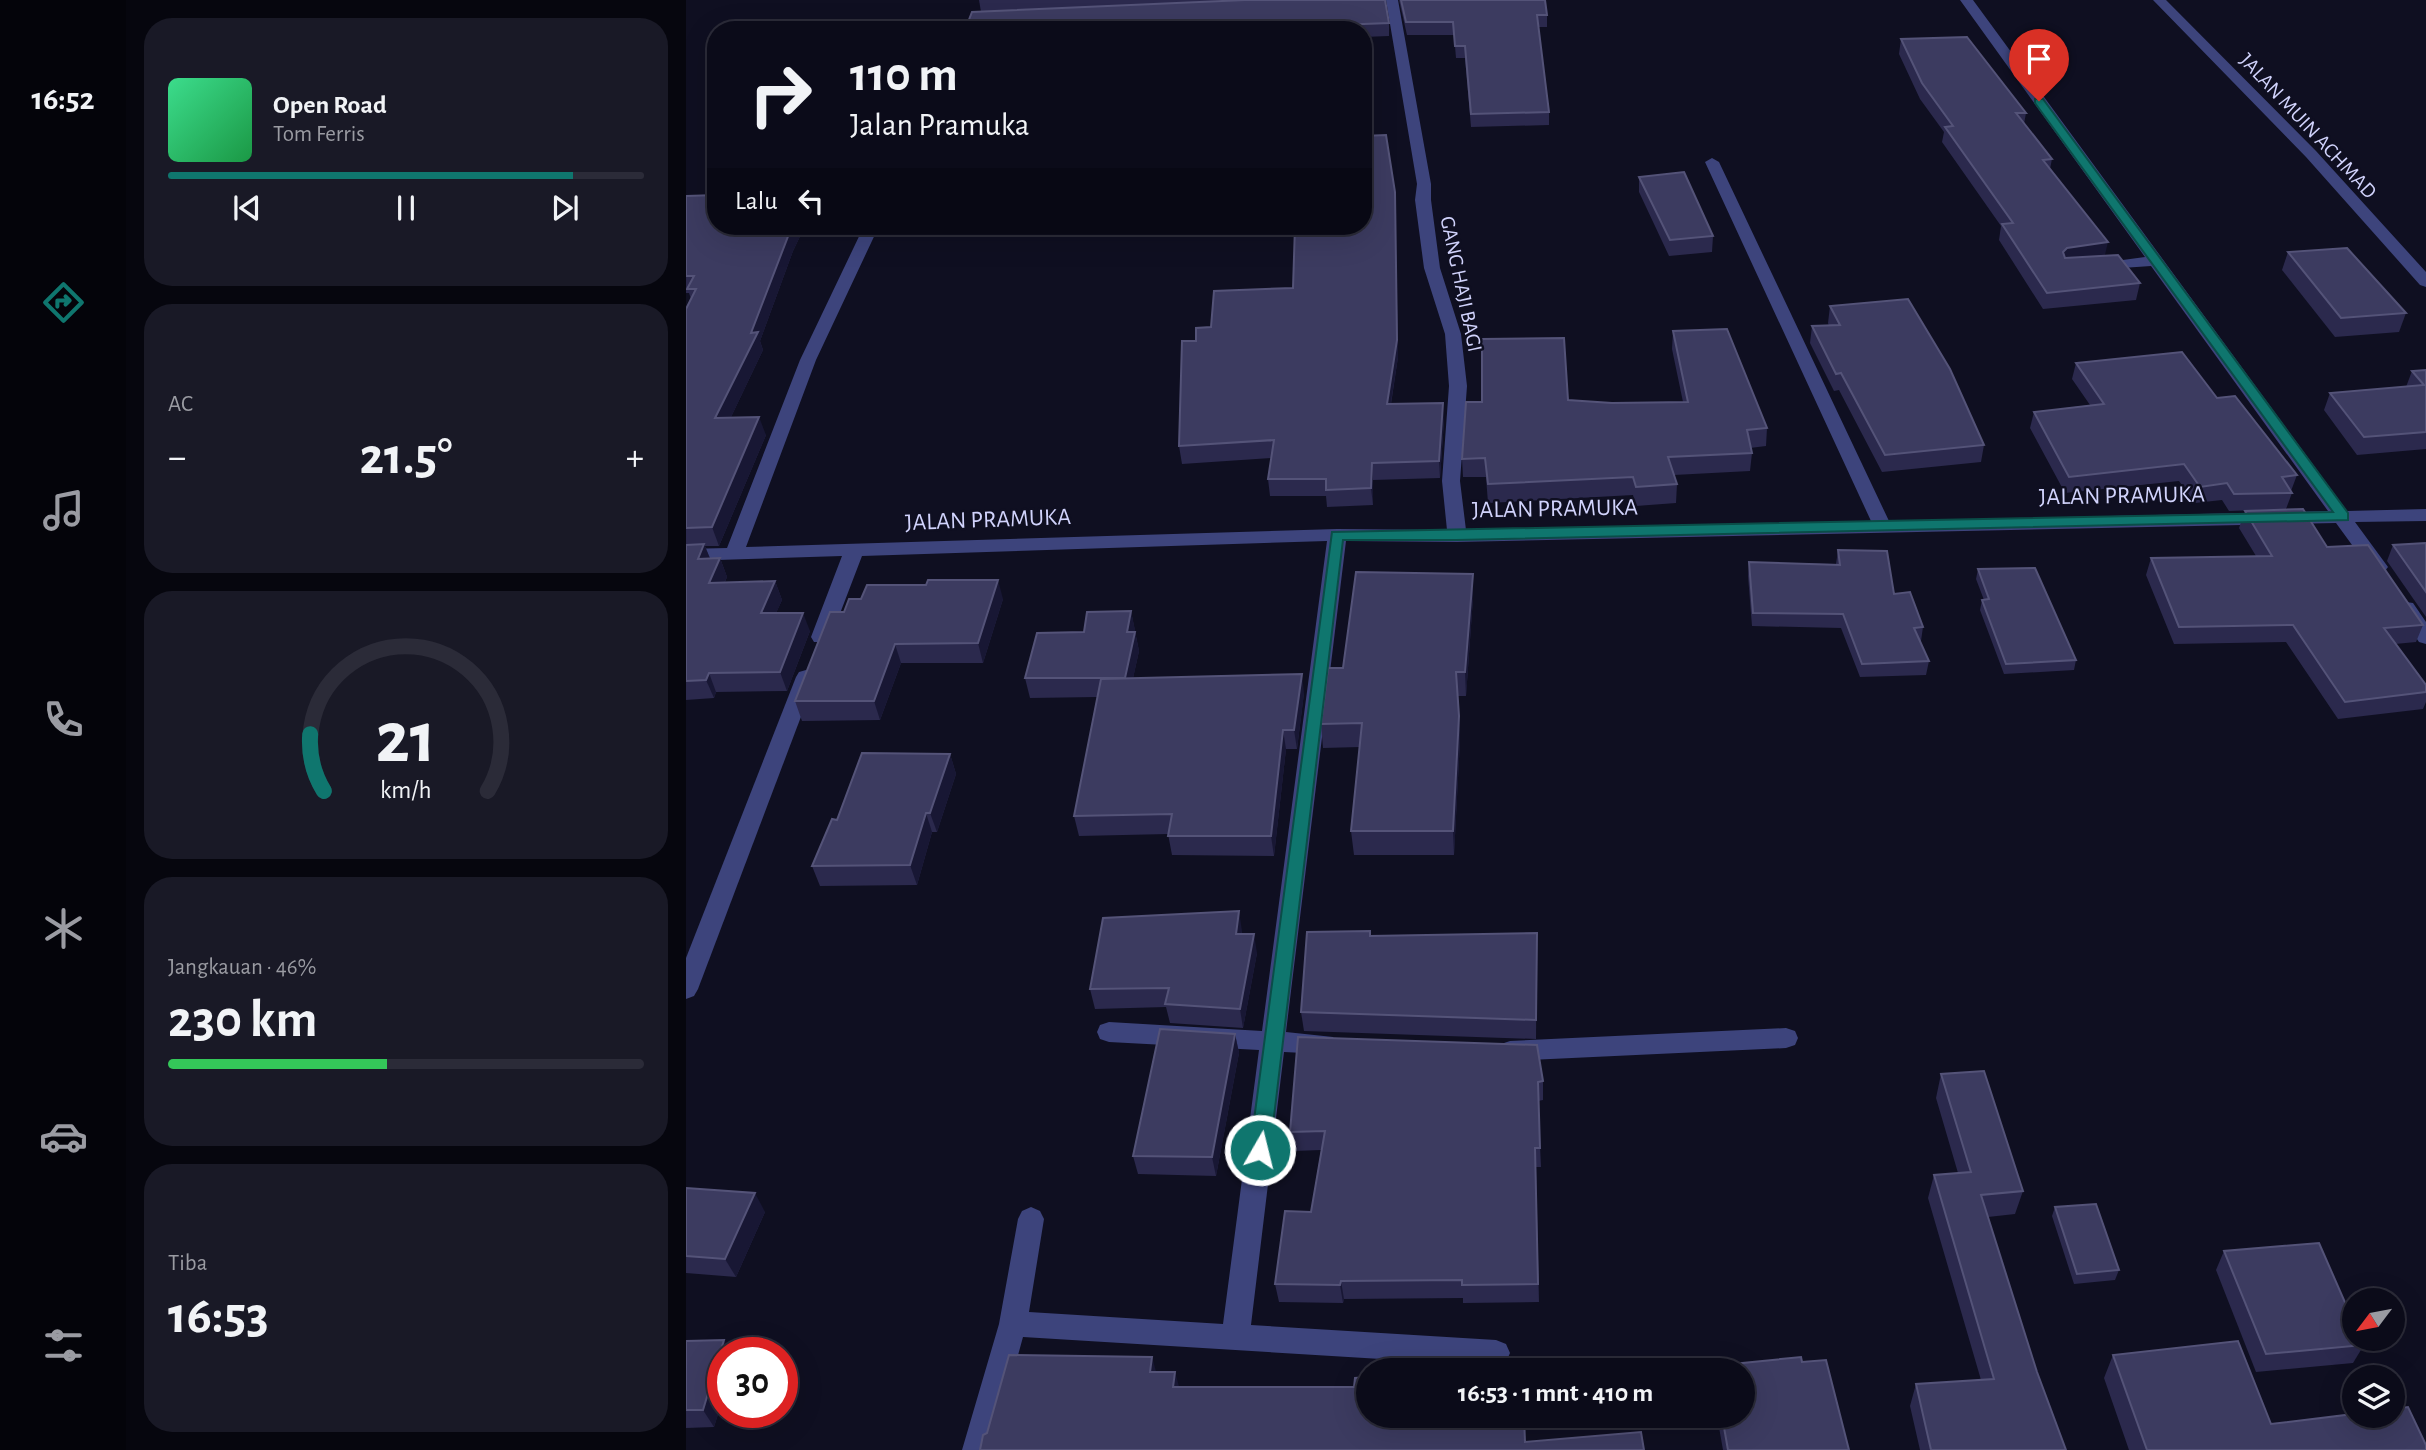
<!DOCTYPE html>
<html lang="id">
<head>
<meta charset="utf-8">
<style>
  body { margin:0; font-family:"Alegreya Sans",sans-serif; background:#191926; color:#f1f3f6; height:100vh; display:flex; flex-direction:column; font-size:26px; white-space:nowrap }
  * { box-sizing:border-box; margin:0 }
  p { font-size:23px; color:#9a9ba2 }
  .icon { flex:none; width:38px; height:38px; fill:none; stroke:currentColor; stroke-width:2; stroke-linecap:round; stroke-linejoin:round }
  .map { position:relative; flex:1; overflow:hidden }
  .side { display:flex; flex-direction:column; gap:18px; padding:18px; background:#06060e; width:560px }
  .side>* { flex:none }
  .banner { position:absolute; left:21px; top:21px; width:665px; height:214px; border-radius:28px; box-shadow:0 7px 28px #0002,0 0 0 2px #2b2b38; background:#0b0b19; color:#f1f3f6; overflow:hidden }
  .needle { width:46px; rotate:238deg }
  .controls { position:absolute; left:1656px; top:1288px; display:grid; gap:14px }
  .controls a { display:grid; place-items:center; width:63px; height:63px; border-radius:50%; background:#0b0b19; box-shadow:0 7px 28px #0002,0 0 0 2px #2b2b38; font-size:35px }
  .speed { position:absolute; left:21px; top:1337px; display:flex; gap:14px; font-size:35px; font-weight:700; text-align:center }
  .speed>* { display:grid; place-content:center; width:91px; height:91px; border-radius:50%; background:#0b0b19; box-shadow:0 7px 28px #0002,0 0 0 2px #2b2b38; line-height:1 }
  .speed .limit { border:10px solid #d22; background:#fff; color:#111 }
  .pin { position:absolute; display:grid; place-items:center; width:60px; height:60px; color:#fff; margin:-72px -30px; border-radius:50% 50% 50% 0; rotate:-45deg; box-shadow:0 0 7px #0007 }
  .pin .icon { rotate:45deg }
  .me { position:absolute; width:77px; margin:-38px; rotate:8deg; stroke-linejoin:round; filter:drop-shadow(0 0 5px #0008) }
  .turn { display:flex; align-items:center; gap:24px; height:147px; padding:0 28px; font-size:32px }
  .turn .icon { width:91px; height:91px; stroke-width:2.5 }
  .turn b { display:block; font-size:49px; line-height:60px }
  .then { display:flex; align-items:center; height:66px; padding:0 28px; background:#0003; gap:14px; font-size:26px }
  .big { font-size:52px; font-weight:700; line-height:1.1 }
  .side .tile { flex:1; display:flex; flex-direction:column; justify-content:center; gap:10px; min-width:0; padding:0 24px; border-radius:28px; background:#191926 }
  .side .dial { align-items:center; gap:0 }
  .dial svg { height:182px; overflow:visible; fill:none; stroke:#2b2b38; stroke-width:7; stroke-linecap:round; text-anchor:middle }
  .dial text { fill:#f1f3f6; stroke:none }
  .song { display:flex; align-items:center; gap:21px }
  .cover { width:84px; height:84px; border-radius:10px; background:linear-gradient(135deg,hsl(150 70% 55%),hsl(140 70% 35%)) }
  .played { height:7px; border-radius:4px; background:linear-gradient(90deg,#0f766e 85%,#2b2b38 85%) }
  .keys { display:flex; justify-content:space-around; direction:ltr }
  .heat { display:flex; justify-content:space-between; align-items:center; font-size:38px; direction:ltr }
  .charge { height:10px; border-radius:5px; background:linear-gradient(90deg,#34c759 46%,#2b2b38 0) }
  .trip { position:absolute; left:670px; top:1358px; width:399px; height:70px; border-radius:35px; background:#0b0b19; box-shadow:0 7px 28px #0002,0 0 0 2px #2b2b38; font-weight:700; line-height:70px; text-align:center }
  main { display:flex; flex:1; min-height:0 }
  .dock { display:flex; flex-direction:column; width:126px; justify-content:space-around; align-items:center; background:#04040a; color:#9a9ba2 }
  .dock .icon { width:49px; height:49px }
  .dock .on { color:#0f766e }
  .dock b { font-size:32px; color:#f1f3f6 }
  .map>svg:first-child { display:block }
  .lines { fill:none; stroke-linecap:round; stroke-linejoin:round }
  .minor { fill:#3d447c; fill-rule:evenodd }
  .wall { fill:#2b294d }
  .shaded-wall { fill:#181734 }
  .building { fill:#3c3b60; stroke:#545378; stroke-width:2 }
  .route { fill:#0f766e; stroke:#0a4d48; stroke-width:2 }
  .labels { text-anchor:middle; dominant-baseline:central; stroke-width:5; stroke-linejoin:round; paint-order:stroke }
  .far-street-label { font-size:21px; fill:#d1d3fc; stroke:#0f0f21 }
  .street-label { font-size:24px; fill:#d1d3fc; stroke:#0f0f21 }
</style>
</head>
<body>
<main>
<nav class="dock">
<b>16:52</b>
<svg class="icon on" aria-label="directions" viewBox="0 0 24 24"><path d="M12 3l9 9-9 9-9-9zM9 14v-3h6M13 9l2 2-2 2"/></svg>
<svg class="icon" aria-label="music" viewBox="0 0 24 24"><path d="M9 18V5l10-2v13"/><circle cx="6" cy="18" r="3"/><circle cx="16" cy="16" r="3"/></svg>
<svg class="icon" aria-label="phone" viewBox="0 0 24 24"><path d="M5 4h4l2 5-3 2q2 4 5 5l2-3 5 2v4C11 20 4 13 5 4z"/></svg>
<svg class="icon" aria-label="climate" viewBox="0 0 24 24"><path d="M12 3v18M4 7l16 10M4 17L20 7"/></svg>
<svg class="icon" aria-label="car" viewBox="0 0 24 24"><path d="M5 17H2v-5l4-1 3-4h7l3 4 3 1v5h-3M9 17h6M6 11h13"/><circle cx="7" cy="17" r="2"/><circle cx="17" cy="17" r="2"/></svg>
<svg class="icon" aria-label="filters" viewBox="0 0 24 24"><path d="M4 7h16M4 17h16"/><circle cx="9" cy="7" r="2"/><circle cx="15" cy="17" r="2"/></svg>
</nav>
<section class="side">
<div class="tile">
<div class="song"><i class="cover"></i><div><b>Open Road</b><p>Tom Ferris</p></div></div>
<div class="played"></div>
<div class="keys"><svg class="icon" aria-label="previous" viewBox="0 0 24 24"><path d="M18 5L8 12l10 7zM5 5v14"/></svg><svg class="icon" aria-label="pause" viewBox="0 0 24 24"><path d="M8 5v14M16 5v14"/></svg><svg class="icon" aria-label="next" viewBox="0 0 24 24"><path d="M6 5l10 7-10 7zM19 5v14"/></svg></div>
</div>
<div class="tile"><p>AC</p>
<div class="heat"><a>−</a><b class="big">21.5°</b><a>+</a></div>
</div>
<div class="tile dial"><svg viewBox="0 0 100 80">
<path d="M14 69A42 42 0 1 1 86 69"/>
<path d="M14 69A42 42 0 0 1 8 44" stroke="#0f766e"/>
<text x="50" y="56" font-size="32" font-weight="700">21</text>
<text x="50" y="72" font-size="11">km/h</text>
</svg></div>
<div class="tile"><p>Jangkauan · 46%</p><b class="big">230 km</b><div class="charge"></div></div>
<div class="tile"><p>Tiba</p><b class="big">16:53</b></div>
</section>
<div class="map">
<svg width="1740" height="1450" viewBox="0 0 1740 1450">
  <rect width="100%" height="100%" fill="#0f0f21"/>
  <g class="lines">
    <!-- minor -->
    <g class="minor">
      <path d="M700 0H712L745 184V200L754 268 775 334 781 386 774 481 780 530 1185 521 1019 162 1026 158 1033 162 1203 521 1642 511 1465 266 1407 270 1405 267 1407 264 1459 257 1274 0H1287L1661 511 1740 509V521L1669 522 1702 567 1699 571H1685L1650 523 771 542 660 541 600 1032 647 1037 650 1044 647 1051 638 1054 598 1052 565 1325 810 1340 820 1344 824 1353 820 1362 810 1366 337 1337 306 1450H276L313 1324 332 1219 336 1211 345 1207 354 1211 358 1219 343 1312 537 1324 573 1050 423 1042 414 1039 411 1032 414 1025 423 1022 576 1031 641 541 176 556 145 637 142 642H128L125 637 156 556 0 561V549L41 548 114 360 178 226H193L130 360 60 547 651 529 761 530 756 481 763 386 759 334 738 268 729 200 731 184Z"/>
      <path d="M1467 0H1480L1630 151 1740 272V287L1734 285 1620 157Z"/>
      <path d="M1720 602 1727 603 1740 622V644L1733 642 1710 608 1713 603Z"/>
      <path d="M120 670 127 672 130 677 12 989 8 996 0 999V958L110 677 113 672Z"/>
      <path d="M1100 1028 1109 1031 1112 1038 1109 1045 1100 1048 824 1061 815 1058 812 1051 815 1044 824 1041Z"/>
    </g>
  </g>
  <!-- wall -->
  <g class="wall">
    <path d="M293 0H550L295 12Z"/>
    <path d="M559 0 703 23V36L677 37V30H279Z"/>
    <path d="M713 0H859L861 15V27H852L863 112V125L785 127 779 58H770L768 35H721Z"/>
    <path d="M1215 39 1340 113 1338 124 1366 159 1364 169 1419 256 1454 283 1450 300 1357 309 1313 240 1315 226 1256 142 1258 132 1234 99 1213 54Z"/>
    <path d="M953 177 1027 236 1026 252 983 256 953 192Z"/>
    <path d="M709 192 712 357 705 404 758 420 754 478 687 480V505L641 507 640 496H584L582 479 585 458 496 464 493 446 510 341 525 327 607 288Z"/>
    <path d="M0 196 30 226H119L107 251 74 341 77 350 45 417 80 435 33 546H19L24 559 34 558 41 577 39 582 89 581 96 600 90 613 124 631 101 691 30 692 28 698 0 700V309L5 299 3 293H0Z"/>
    <path d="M1602 252 1720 313 1713 332 1649 337 1596 270Z"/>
    <path d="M1144 306 1298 445 1295 462 1196 472 1153 390 1148 391 1124 343 1126 326H1143L1142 323Z"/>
    <path d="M987 331 1081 428 1080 446 1064 448 1066 453 1064 471 988 475 991 484 990 503 950 506 947 495 802 503 800 477H777L776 459 796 402 882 400 926 403 997 402 986 349Z"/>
    <path d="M1390 363 1531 398 1611 475 1605 491 1606 493 1600 509 1543 511 1536 500 1509 503 1493 481 1379 493 1344 428 1348 412 1404 405 1386 379Z"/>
    <path d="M1740 370V449L1671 455 1638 410 1644 393 1720 387 1726 371Z"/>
    <path d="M1559 511 1641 547 1737 625 1730 642 1709 644 1740 685V702L1737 709 1652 719 1600 642 1488 644 1460 575 1465 558 1570 556 1553 528Z"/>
    <path d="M1740 543V617L1701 561 1707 545Z"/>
    <path d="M1152 550 1208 594 1237 627 1235 641H1234L1243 661 1240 675 1174 677 1155 628 1066 626 1062 576 1063 562 1150 564Z"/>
    <path d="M1292 569 1390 660 1388 670 1318 674 1294 610 1296 600H1298L1290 579Z"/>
    <path d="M787 598 780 696H772L774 740 768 855H668L665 831 674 747 637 748 635 724 657 668Z"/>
    <path d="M317 599 297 663H215L194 720 116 721 109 701 158 612Z"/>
    <path d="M445 611 453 651 447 678 618 693 611 749H600L588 856 486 855 482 834 393 836 388 816 411 697 344 698 339 678 398 632Z"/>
    <path d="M264 754 270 774 251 832H246L231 885 134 886 126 866 151 820Z"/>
    <path d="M556 931V934L571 953 557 1028 484 1023 480 1007 409 1009 404 989Z"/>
    <path d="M851 933 850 1039 618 1031 615 1012 685 936Z"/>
    <path d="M549 1034 553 1053 530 1176 452 1174 447 1156Z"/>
    <path d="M1255 1074 1337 1191 1329 1214 1302 1217 1351 1372 1380 1450H1234L1224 1406 1230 1384 1295 1380 1242 1198 1248 1175 1272 1173 1250 1098Z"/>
    <path d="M857 1081V1100L852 1101 855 1167H850L853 1302 777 1303V1298L658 1299 657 1303 593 1302 589 1284 625 1212 635 1150 608 1151 604 1132Z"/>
    <path d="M0 1188 79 1212 50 1277 0 1273Z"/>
    <path d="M1369 1207 1433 1270 1429 1280 1388 1284 1366 1216Z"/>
    <path d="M1538 1251 1678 1345 1667 1363 1570 1372 1530 1270Z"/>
    <path d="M0 1341 37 1353V1398L28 1427 0 1428Z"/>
    <path d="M1427 1355 1585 1424 1740 1450H1443L1418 1378Z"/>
    <path d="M1116 1362 1163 1450H1037L1031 1416H1057V1370H1027V1366Z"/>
  </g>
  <!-- shaded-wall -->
  <g class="shaded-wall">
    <path d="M709 192 712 357 702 421 701 404Z"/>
    <path d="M106 226H119L107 251 74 341 77 350 36 436 29 418 65 333Z"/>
    <path d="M1422 242 1418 259 1374 269 1377 252 1381 248Z"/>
    <path d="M757 403 758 420 754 478 753 461Z"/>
    <path d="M73 417 80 435 33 546 26 527Z"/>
    <path d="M686 463 687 480V505L685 488Z"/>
    <path d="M18 544 26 563 12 559Z"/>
    <path d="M34 558 41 577 30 601 23 583Z"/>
    <path d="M787 574V598L780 696 779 672Z"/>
    <path d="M312 580 317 599 297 663 292 643Z"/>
    <path d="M89 581 96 600 82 631 75 613Z"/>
    <path d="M445 611 449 630 447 643 449 632 453 651 443 697 439 678 441 632Z"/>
    <path d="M117 613 124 631 101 691 94 672Z"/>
    <path d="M209 644 215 663 194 720 188 701Z"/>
    <path d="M23 673 30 692 28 698 20 680Z"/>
    <path d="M616 674 618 693 611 749 608 730Z"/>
    <path d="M773 716 774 740 768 855 767 831Z"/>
    <path d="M597 730 600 749 588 856 585 836Z"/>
    <path d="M264 754 270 774 251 832 244 813Z"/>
    <path d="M240 813 246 832 231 885 224 865Z"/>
    <path d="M553 911 556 931 554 953 550 934Z"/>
    <path d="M568 934 571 953 557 1028 554 1009Z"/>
    <path d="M549 1034 553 1053 530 1176 526 1157Z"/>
    <path d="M69 1193 79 1212 50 1277 39 1259Z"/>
    <path d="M655 1281 658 1299 657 1303 654 1285Z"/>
    <path d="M38 1340 45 1353H37V1398L28 1427 17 1410Z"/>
    <path d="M466 1357 471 1375 464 1372Z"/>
    <path d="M489 1372 494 1390 487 1387Z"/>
  </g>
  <!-- building -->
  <g class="building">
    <path d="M559 0H699L703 23 598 27 586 24 488 30H279L286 12Z"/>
    <path d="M715 0H859L861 15H851L863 112 785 114 779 46H769L767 22H720Z"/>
    <path d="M1281 37 1340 113H1330L1366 159 1357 160 1422 242 1381 248 1377 252 1379 258 1432 255 1454 283 1361 293 1316 224 1327 223 1259 127 1267 126 1236 83 1215 39Z"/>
    <path d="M700 135 709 192 711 340 701 404 757 403 753 461 686 463 685 488 640 490V479H582L588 440 493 446 496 341H510V328L525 327 528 291 607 288 609 226H677V136Z"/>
    <path d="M998 172 1027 236 984 240 953 177Z"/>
    <path d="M30 195V226H106L65 333 72 332 29 418 73 417 26 527 0 528V309L10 289H1L8 276H0V196Z"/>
    <path d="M1661 248 1720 313 1655 318 1602 252Z"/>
    <path d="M1222 299 1264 369 1298 445 1199 455 1155 373 1150 374 1126 326 1154 325 1144 306Z"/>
    <path d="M1041 329 1081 428 1061 430 1066 453 982 457 991 484 950 487 947 477 802 484 799 458 776 459 780 402H796V339L878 338 882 400 926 403 1002 402 987 331Z"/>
    <path d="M1496 352 1531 398 1549 396 1611 475 1596 477 1606 493 1548 494 1541 483 1514 487 1498 464 1383 477 1348 412 1418 404 1390 363Z"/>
    <path d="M1740 370V432L1678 437 1644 393 1738 385 1726 371Z"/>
    <path d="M1617 509 1641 547 1682 545 1737 625 1698 628 1740 685V692L1659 702 1607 625 1493 627 1465 558 1586 556 1559 511Z"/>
    <path d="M1740 543V592L1707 545Z"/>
    <path d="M18 544 12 559 34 558 23 583 89 581 75 613H117L94 672 23 673 20 680 0 681V545Z"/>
    <path d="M1152 550 1201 551 1208 594 1224 592 1237 627 1228 628 1243 661 1176 664 1157 614 1067 613 1063 562 1154 565Z"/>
    <path d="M1349 568 1390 660 1320 664 1296 600 1303 599 1292 569Z"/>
    <path d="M670 572 787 574 779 672H770L773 716 767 831H665L676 723 635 724 642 668H657Z"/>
    <path d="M242 580H312L292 643 209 644 188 701H109L144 612H158L163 599H175L181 585H240Z"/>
    <path d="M445 611 441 632H449L439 678H339L351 633 398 632 401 612Z"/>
    <path d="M616 674 608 730H597L585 836H482L486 814 388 816 415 679Z"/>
    <path d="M176 753 264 754 244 813H240L224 865 126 866 146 819 151 820Z"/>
    <path d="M553 911 550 934H568L554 1009 479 1004 483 988 404 989 417 918Z"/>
    <path d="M684 931V936L851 933 850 1020 615 1012 621 932Z"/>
    <path d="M474 1029 549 1034 526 1157 447 1156Z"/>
    <path d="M612 1037 851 1045 857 1081 852 1082 854 1148H849L852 1284 776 1285V1280L655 1281 654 1285 589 1284 599 1211 625 1212 639 1131 604 1132Z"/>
    <path d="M1298 1071 1337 1191 1295 1195 1351 1372 1380 1450H1245L1230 1384 1308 1379 1248 1175 1285 1172 1255 1074Z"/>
    <path d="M0 1188 69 1193 39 1259 0 1256Z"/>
    <path d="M1410 1204 1433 1270 1391 1274 1369 1207Z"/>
    <path d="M1633 1243 1668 1323V1339H1675L1678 1345 1580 1354 1538 1251Z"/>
    <path d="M38 1340 17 1410H0V1341Z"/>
    <path d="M1552 1341 1585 1424 1668 1414V1416H1706V1409L1722 1407 1740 1445V1450H1461L1427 1355Z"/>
    <path d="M323 1355 466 1357 464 1372H489L487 1387H668L669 1378 682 1377V1416H838L839 1442 955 1432 958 1450H294L297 1435 301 1433Z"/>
    <path d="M1115 1357 1116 1362 1140 1360 1163 1450H1042L1036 1416H1057V1370H1028L1027 1366Z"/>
  </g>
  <!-- route -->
  <path class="route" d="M1349 99H1357L1662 513V520L771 540H657L584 1150 581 1156 574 1158 567 1156 564 1150 646 532 1647 512 1349 103Z"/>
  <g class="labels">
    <!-- far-street labels -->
    <g class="far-street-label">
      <text transform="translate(1622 126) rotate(47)">JALAN MUIN ACHMAD</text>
      <text transform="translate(775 284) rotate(78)">GANG HAJI BAGI</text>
    </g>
    <!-- street labels -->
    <g class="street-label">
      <text transform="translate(1436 496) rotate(-1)">JALAN PRAMUKA</text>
      <text transform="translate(869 509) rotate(-1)">JALAN PRAMUKA</text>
      <text transform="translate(302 520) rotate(-2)">JALAN PRAMUKA</text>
    </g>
  </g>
</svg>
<div class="controls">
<a><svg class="needle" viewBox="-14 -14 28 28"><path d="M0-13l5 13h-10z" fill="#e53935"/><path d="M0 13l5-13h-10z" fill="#9a9ba2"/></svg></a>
<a><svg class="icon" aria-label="layers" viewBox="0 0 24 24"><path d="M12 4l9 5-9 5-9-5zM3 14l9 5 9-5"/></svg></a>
</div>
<div class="speed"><div class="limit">30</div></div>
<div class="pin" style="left:1353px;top:101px;background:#d93025"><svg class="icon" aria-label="arrive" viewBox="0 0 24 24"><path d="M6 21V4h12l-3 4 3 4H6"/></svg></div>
<svg class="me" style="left:574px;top:1150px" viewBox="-20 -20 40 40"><circle r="17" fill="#0f766e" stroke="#fff" stroke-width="3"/><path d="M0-11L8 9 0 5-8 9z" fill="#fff"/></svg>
<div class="trip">16:53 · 1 mnt · 410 m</div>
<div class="banner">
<div class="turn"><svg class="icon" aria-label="right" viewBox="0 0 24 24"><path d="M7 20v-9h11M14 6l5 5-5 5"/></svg><div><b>110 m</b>Jalan Pramuka</div></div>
<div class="then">Lalu<svg class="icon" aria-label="left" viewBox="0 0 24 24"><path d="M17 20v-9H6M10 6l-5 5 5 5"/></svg></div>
</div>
</div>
</main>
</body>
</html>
